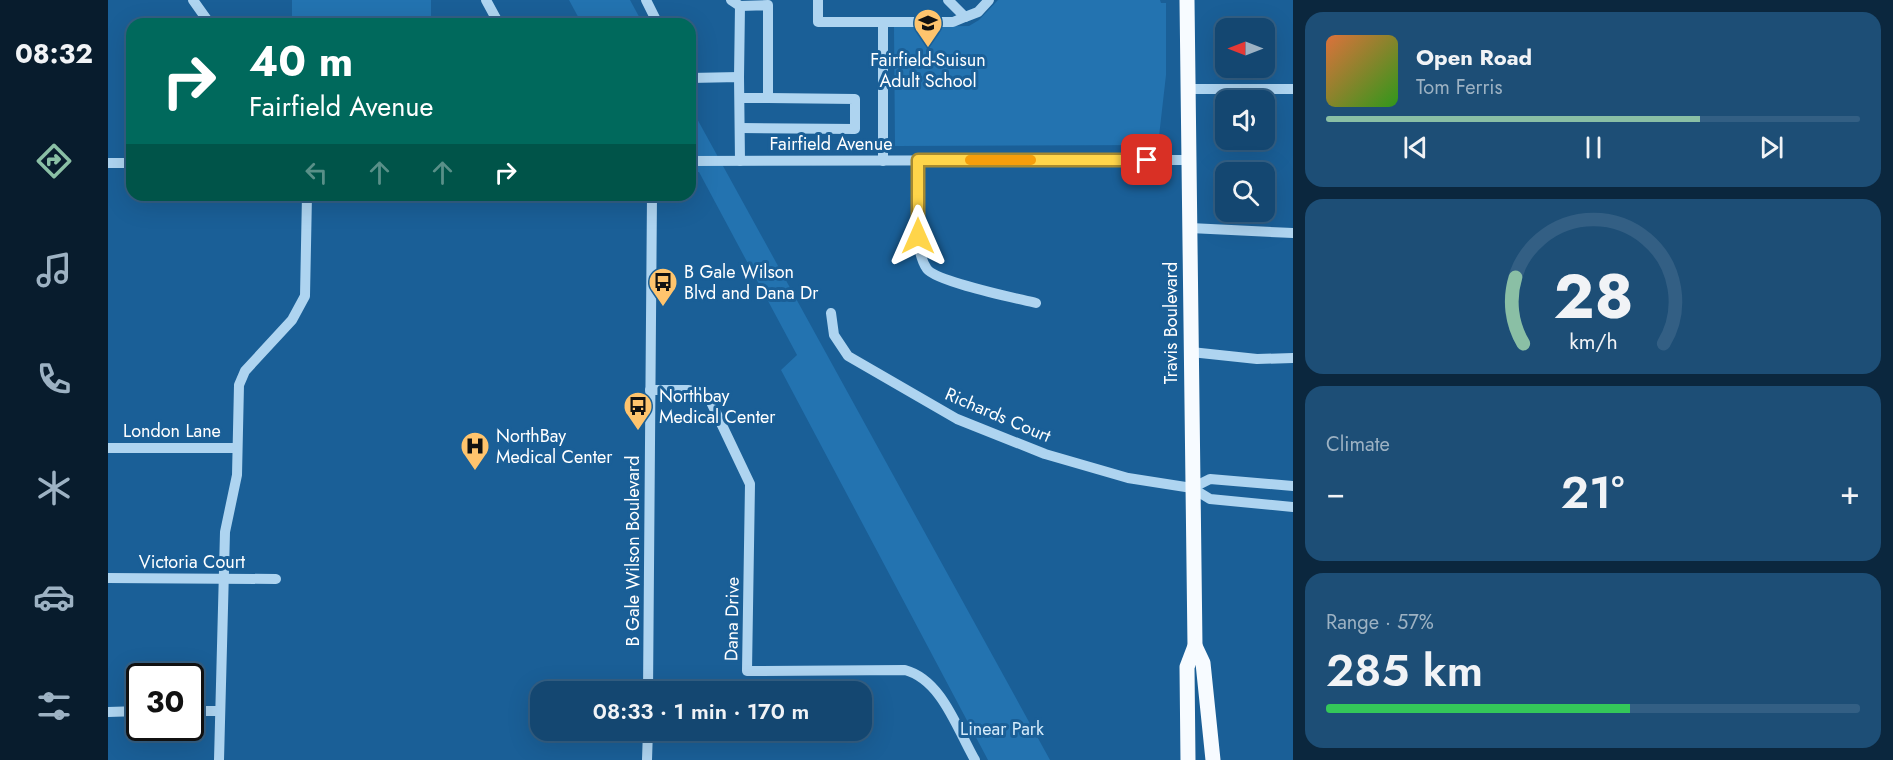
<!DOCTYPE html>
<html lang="en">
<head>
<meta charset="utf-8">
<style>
  body { margin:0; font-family:Jost,sans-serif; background:#1d4e76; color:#f1f3f6; height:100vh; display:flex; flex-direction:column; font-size:22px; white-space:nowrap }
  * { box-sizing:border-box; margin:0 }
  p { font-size:20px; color:#9db2c3 }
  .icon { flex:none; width:33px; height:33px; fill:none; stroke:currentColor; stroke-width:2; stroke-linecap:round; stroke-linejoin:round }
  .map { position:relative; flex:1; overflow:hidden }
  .sheet { display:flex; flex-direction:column; gap:12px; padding:12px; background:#0b273e; width:600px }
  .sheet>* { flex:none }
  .top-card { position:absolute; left:18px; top:18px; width:570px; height:183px; border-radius:18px; box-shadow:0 6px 24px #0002,0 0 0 2px #335f84; background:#00695c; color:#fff; overflow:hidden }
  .needle { width:39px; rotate:270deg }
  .fabs { position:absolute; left:1107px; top:18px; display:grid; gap:12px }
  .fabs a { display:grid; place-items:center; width:60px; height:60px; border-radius:12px; background:#144771; box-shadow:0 6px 24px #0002,0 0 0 2px #335f84; font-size:30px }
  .speed { position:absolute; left:18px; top:663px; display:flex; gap:12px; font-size:30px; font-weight:700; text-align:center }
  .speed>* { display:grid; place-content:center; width:78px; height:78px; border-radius:50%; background:#144771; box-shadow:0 6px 24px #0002,0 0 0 2px #335f84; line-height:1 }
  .speed .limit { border:3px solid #111; border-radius:9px; background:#fff; color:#111 }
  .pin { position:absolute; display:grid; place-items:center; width:51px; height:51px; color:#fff; margin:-26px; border-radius:12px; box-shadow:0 3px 9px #0006 }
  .me { position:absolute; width:66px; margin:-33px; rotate:0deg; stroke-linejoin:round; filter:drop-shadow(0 0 4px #0008) }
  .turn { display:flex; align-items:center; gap:21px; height:126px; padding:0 24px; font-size:27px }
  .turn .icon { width:78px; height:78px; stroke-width:2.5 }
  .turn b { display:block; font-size:42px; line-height:51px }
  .lanes { display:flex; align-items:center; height:57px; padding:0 24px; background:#0003; justify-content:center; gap:30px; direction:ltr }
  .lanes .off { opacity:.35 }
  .big { font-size:45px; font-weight:600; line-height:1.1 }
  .sheet .tile { flex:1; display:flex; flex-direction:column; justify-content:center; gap:9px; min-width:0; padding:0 21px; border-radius:18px; background:#1d4e76 }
  .sheet .dial { align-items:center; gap:0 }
  .dial svg { height:156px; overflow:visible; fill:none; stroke:#335f84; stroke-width:7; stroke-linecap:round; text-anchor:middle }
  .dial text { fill:#f1f3f6; stroke:none }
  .song { display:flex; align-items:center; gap:18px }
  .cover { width:72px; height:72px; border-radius:9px; background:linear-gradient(135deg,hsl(20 70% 55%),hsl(110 70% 35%)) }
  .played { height:6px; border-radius:3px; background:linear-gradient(90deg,#8abfa5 70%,#335f84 70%) }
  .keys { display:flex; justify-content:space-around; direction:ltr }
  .heat { display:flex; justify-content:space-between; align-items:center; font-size:33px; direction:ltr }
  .charge { height:9px; border-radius:4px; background:linear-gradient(90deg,#34c759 57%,#335f84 0) }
  .trip { position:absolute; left:422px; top:681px; width:342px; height:60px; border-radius:18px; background:#144771; box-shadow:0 6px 24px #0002,0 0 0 2px #335f84; font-weight:600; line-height:60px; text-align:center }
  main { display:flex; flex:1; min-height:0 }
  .tabs { display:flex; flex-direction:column; width:108px; justify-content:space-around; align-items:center; background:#081c2d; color:#9db2c3 }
  .tabs .icon { width:42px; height:42px }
  .tabs .on { color:#8abfa5 }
  .tabs b { font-size:27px; color:#f1f3f6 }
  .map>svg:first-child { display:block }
  .green { fill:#2373b0 }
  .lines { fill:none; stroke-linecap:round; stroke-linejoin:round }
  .minor { stroke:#aed4f0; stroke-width:10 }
  .major { stroke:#f7fbff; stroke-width:15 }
  .route-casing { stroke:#a68a30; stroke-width:15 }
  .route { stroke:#ffd54a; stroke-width:10 }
  .slow { stroke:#f59e0b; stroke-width:10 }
  .labels { text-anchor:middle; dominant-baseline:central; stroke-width:6; stroke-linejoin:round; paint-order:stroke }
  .poi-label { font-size:18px; fill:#fff; stroke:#1a5f97; text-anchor:start }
  .street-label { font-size:18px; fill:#fff; stroke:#1a5f97 }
  .park-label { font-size:18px; fill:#d5ebfb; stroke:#1a5f97 }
</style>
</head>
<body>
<main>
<nav class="tabs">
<b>08:32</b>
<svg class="icon on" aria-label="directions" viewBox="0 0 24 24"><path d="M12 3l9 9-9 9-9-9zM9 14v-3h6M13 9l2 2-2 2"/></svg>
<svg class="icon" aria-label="music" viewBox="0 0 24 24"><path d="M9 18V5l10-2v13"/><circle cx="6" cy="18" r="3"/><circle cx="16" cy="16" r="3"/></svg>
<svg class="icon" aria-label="phone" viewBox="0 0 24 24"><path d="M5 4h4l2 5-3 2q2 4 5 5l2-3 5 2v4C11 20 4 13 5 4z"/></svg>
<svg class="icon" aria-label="climate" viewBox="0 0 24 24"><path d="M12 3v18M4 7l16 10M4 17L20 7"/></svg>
<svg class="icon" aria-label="car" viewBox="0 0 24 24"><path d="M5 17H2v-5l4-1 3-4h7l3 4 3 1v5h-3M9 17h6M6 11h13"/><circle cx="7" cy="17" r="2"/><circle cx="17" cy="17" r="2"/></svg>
<svg class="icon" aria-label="filters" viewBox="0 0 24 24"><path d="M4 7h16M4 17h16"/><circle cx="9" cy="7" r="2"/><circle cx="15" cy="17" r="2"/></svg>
</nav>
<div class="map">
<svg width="1185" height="760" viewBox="0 0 1185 760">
  <rect width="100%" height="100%" fill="#1a5f97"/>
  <!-- green -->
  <g class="green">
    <rect x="184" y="0" width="139" height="24"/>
    <path d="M461 0H522L535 24H474Z"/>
    <path d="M890 0H1052L1053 3H1058V75L1050 145 787 146 786 27 861 26 871 20Z"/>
    <path d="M582 106 942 760H880L673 370 689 355 591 172H582Z"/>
  </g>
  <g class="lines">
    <!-- minor -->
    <g class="minor">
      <path d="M85 0 102 24"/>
      <path d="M378 0 391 24"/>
      <path d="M538 0 550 24"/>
      <path d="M623 0 632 6 660 5V98H632"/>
      <path d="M710 0V22H845L857 17 840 0"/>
      <path d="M857 17 870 12 881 0"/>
      <path d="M775 23V161"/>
      <path d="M631 77 632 6"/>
      <path d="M582 78 631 77 632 161"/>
      <path d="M1080 89H1185"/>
      <path d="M632 128 747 129V99L660 98"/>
      <path d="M810 160C810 188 803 246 819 269 829 282 908 298 928 303"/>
      <path d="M582 161 1080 160"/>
      <path d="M0 163H24"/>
      <path d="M1082 228 1185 233"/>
      <path d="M723 313 726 335 740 356 849 419 937 454 1020 478 1084 488 1102 499 1185 507"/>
      <path d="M1083 352 1149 359 1185 358"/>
      <path d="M542 390H580L591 392 603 402 642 484 639 671 797 670C834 680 849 729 867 760"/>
      <path d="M0 448H129"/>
      <path d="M1084 488 1102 479 1185 486"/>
      <path d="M0 578 168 579"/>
      <path d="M540 692 544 195"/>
      <path d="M82 711H112"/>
      <path d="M0 712 32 711"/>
      <path d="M111 760 117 532 129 475 131 385 137 371 184 320 197 296 199 195"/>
      <path d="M539 760 540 730"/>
    </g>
    <!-- major -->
    <g class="major">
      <path d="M1079 0 1087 646 1079 667 1080 760"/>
      <path d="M1087 646 1095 663 1105 760"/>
    </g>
  </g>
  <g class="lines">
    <!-- route casing -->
    <g class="route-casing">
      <path id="route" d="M810 236V160H1039"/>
    </g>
    <!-- route -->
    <use href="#route" class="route"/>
    <!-- slow -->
    <path class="slow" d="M862 160H923"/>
  </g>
  <!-- icons -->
  <defs>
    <g id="school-pin" transform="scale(1.5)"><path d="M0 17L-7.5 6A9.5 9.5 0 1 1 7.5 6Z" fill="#ffc46d" stroke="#1a5f97"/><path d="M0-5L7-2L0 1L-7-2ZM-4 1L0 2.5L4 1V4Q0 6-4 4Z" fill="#111"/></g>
    <g id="bus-pin" transform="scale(1.5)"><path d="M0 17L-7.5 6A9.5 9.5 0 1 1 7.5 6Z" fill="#ffc46d" stroke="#1a5f97"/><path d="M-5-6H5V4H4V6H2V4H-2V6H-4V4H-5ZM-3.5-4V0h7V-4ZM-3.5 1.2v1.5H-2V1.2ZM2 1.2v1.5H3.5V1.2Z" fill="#111"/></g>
    <g id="hospital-pin" transform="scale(1.5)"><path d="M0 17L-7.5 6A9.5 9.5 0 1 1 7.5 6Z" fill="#ffc46d" stroke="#1a5f97"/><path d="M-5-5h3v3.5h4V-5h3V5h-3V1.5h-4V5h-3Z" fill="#111"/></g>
  </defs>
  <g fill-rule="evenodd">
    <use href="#school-pin" x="820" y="23"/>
    <use href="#bus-pin" x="555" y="282"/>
    <use href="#bus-pin" x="530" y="406"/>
    <use href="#hospital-pin" x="367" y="446"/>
  </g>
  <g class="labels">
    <!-- poi labels -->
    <g class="poi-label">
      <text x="820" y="60" text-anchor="middle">Fairfield-Suisun<tspan x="820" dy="21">Adult School</tspan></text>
      <text x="576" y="272">B Gale Wilson<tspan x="576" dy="21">Blvd and Dana Dr</tspan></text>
      <text x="551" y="396">Northbay<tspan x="551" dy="21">Medical Center</tspan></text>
      <text x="388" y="436">NorthBay<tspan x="388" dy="21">Medical Center</tspan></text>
    </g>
    <!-- street labels -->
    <g class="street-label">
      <text x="723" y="144">Fairfield Avenue</text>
      <text transform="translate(1063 323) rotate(-90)">Travis Boulevard</text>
      <text transform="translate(890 415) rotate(23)">Richards Court</text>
      <text x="64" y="431">London Lane</text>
      <text transform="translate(525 551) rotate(-90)">B Gale Wilson Boulevard</text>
      <text x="84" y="562">Victoria Court</text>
      <text transform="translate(624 619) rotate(-89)">Dana Drive</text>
    </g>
    <!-- park labels -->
    <g class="park-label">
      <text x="894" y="729">Linear Park</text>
    </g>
  </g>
</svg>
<div class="fabs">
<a><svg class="needle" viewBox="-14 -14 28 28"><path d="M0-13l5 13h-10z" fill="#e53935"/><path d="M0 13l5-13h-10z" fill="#9db2c3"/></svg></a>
<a><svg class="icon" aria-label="sound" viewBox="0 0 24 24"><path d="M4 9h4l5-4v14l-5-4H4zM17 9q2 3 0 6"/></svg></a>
<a><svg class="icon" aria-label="search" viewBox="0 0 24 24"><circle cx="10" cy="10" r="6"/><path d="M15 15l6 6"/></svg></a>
</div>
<div class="speed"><div class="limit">30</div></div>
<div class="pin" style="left:1039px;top:160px;background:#d93025"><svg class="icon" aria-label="arrive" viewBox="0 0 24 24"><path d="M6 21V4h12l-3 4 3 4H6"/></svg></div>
<svg class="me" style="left:810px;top:236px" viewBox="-20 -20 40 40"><path d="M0-17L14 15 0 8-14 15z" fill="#ffd54a" stroke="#fff" stroke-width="4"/></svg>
<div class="trip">08:33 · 1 min · 170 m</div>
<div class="top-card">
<div class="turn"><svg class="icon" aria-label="right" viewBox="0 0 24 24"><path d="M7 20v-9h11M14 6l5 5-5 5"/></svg><div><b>40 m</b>Fairfield Avenue</div></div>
<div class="lanes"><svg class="icon off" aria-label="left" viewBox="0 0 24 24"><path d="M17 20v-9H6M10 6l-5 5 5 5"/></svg><svg class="icon off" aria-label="ahead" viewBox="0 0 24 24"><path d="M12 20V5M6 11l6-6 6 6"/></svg><svg class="icon off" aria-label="ahead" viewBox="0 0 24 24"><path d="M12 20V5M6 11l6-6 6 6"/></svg><svg class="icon" aria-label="right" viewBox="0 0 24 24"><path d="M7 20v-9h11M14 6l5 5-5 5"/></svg></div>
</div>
</div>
<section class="sheet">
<div class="tile">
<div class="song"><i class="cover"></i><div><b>Open Road</b><p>Tom Ferris</p></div></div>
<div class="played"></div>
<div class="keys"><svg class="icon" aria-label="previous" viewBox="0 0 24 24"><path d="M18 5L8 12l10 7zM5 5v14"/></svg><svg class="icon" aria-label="pause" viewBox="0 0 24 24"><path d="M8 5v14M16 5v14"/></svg><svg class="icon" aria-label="next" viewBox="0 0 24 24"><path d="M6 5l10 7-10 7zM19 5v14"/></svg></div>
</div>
<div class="tile dial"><svg viewBox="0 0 100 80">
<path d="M14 69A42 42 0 1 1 86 69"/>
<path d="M14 69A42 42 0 0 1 10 35" stroke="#8abfa5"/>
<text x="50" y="56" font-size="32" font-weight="700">28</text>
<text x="50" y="72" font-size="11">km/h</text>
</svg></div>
<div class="tile"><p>Climate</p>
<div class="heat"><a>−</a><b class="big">21°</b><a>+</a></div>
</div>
<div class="tile"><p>Range · 57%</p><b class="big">285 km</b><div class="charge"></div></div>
</section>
</main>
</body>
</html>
